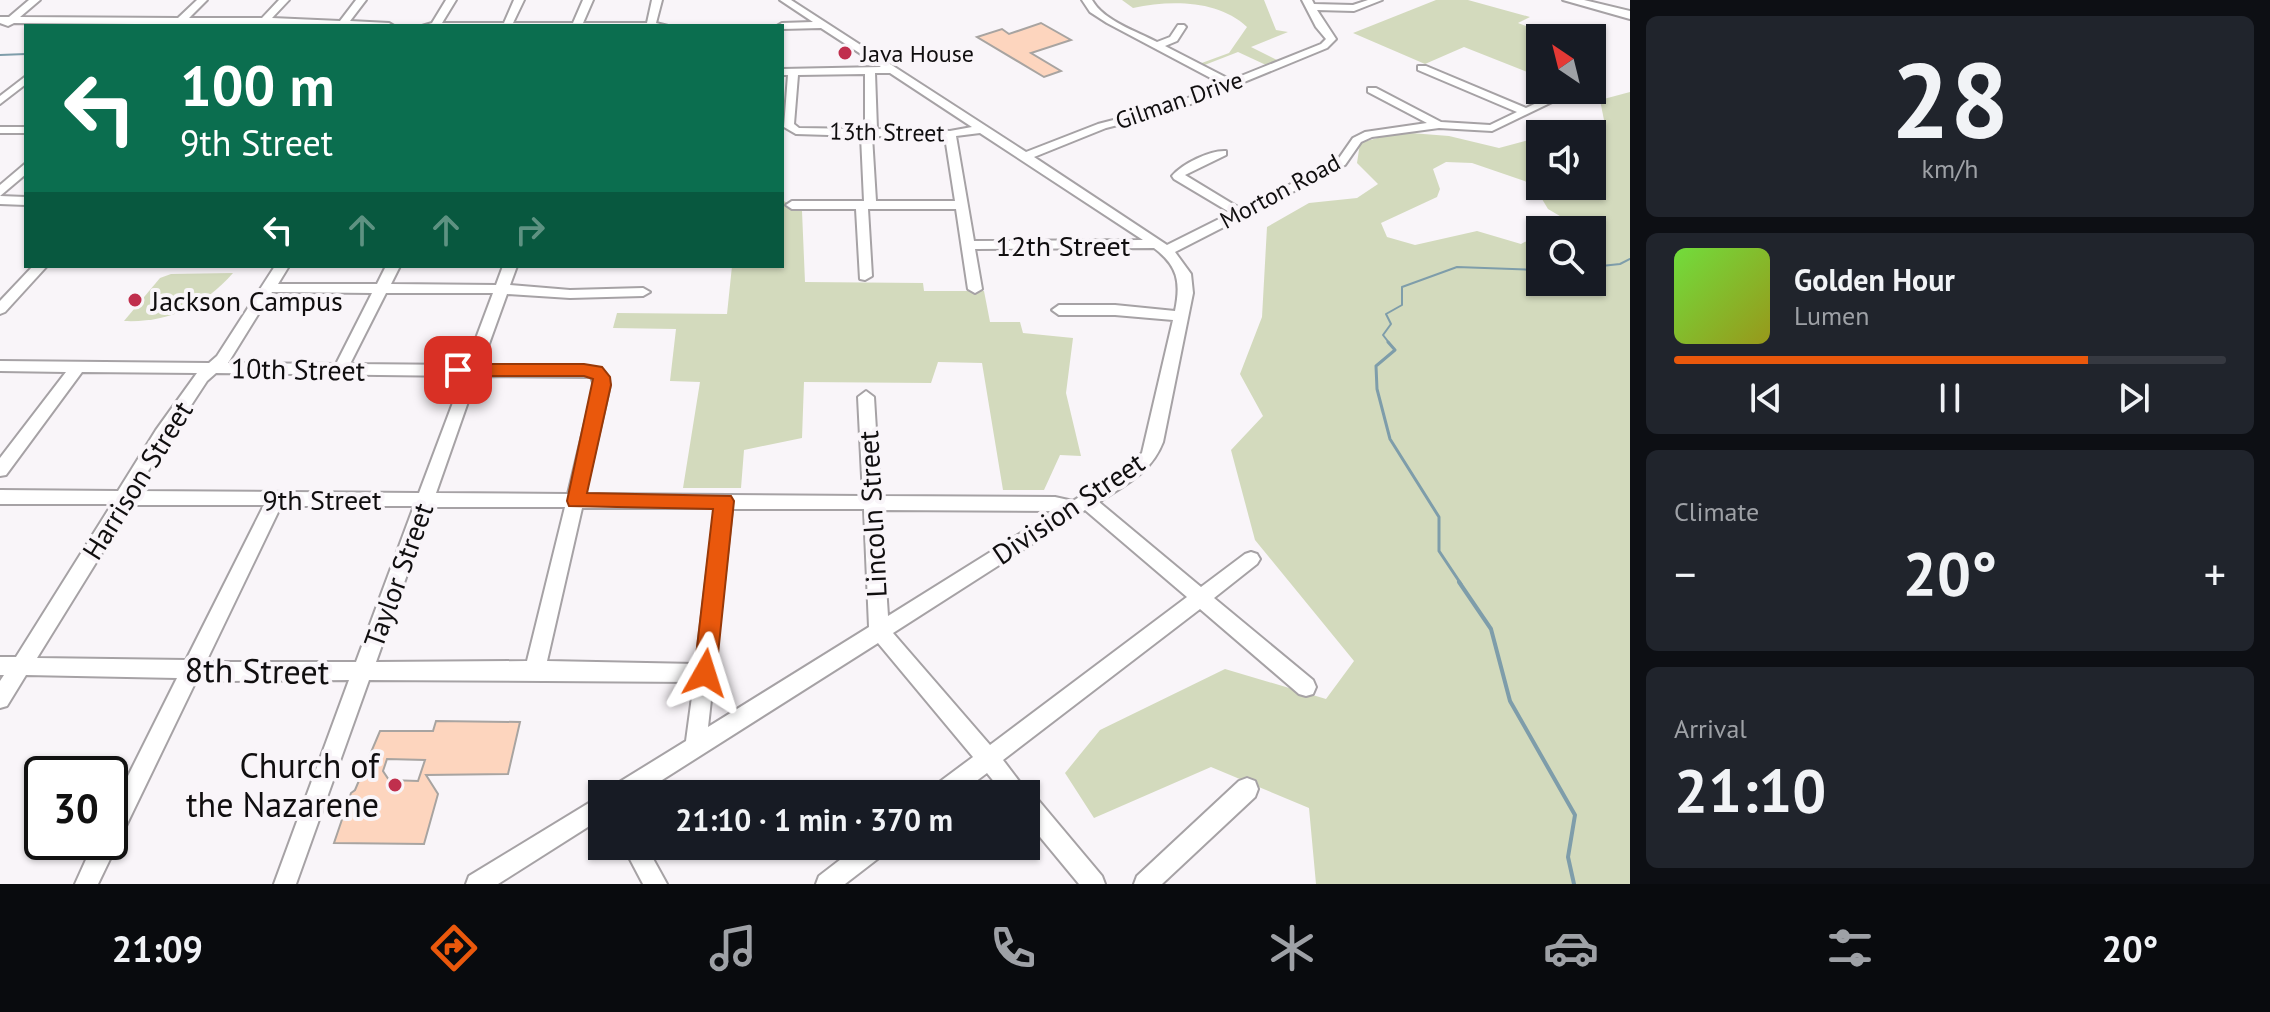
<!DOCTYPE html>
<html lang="en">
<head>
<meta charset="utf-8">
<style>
  body { margin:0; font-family:"PT Sans",sans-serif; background:#20242c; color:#f1f3f6; height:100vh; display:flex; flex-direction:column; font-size:30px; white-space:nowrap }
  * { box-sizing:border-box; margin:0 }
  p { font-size:26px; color:#9ea1a6 }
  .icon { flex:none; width:44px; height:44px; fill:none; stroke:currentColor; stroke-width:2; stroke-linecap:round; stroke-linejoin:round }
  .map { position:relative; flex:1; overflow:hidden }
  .details { display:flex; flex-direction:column; gap:16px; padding:16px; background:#0d0f14; width:640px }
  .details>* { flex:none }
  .guide { position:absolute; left:24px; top:24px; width:760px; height:244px; border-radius:0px; box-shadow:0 2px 6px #0004; background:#0b6e4f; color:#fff; overflow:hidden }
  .needle { width:52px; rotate:325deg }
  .buttons { position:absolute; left:1526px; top:24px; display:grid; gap:16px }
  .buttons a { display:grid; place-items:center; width:80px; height:80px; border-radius:0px; background:#171b24; box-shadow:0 2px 6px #0004; font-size:40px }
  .speed { position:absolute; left:24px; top:756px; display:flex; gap:16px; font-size:40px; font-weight:700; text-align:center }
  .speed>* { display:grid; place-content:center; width:104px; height:104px; border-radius:50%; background:#171b24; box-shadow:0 2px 6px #0004; line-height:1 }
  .speed .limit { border:4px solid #111; border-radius:12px; background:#fff; color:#111 }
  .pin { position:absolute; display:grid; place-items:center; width:68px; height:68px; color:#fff; margin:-34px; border-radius:16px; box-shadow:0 4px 12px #0006 }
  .me { position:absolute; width:88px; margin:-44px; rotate:6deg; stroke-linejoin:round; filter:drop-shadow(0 0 6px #0008) }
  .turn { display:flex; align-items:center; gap:28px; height:168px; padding:0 24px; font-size:36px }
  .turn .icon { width:104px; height:104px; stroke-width:2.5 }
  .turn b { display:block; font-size:56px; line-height:68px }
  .lanes { display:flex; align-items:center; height:76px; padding:0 24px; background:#0003; justify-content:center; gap:40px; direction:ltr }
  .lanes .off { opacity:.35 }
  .big { font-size:60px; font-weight:700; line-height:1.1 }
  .details .card { flex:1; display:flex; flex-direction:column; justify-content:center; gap:12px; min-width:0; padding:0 28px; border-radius:12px; background:#20242c }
  .details .dial { align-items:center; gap:0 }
  .dial b { font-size:104px; line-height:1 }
  .song { display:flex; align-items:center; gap:24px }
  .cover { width:96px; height:96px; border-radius:12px; background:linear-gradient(135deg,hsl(100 70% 55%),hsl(60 70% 35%)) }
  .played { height:8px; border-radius:4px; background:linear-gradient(90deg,#ea580c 75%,#363941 75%) }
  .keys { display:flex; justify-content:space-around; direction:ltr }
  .heat { display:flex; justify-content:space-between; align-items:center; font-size:44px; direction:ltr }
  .trip { position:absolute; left:588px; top:780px; width:452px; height:80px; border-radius:0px; background:#171b24; box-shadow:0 2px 6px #0004; font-weight:700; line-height:80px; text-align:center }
  .menu { display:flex; height:128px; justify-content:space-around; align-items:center; background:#090b0e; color:#9ea1a6 }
  .menu .icon { width:56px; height:56px }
  .menu .selected { color:#ea580c }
  .menu b { font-size:36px; color:#f1f3f6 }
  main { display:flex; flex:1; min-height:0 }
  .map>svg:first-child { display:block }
  .green { fill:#d3dabd; fill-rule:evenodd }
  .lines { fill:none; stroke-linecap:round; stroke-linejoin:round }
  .stream-far2 { stroke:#7e9daa; stroke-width:2 }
  .stream-far1 { stroke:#7e9daa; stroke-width:3 }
  .stream { stroke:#7e9daa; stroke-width:4 }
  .building { fill:#fdd5be; stroke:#a8a4a1; stroke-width:2; fill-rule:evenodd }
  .minor-casing { stroke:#a6a2a5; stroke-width:4 }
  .highway-casing { stroke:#a6a2a5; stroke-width:4 }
  .minor { fill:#fff; fill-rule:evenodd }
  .highway { fill:#fff; fill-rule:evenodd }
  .route { fill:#ea580c; stroke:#983908; stroke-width:2 }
  .poi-dot { fill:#c02f4d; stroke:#f9f5f9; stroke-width:3 }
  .labels { text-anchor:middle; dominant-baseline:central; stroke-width:8; stroke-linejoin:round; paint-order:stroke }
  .far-poi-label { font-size:24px; fill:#100e0f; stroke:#f9f5f9; text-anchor:start }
  .far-street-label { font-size:24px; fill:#100e0f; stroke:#f9f5f9 }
  .street-label { font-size:28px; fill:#100e0f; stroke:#f9f5f9 }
  .poi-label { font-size:28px; fill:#100e0f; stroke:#f9f5f9; text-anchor:start }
  .near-street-label { font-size:34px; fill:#100e0f; stroke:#f9f5f9 }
  .near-poi-label { font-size:34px; fill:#100e0f; stroke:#f9f5f9; text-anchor:end }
</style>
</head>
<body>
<main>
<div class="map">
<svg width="1630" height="884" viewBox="0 0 1630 884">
  <rect width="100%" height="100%" fill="#f9f5f9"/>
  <!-- green -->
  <g class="green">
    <path d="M1122 0H1264L1276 30 1288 32 1251 47 1277 60 1266 65 1238 52 1202 66 1199 64 1229 53 1247 27C1218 0 1171 0 1133 8Z"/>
    <path d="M1436 0H1468L1530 17 1518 23 1558 38H1540V77L1464 47 1425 64 1353 33Z"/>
    <path d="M1630 92V884H1316L1309 808 1211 767 1094 818 1065 773 1100 730 1225 669 1326 699 1354 661 1255 540 1231 450 1263 416 1240 374 1262 317 1267 227 1309 203 1357 198 1378 184 1357 163 1360 143 1398 132 1449 136 1499 148 1540 137V186H1592V134H1553L1604 120 1600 100ZM1446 162 1472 163 1533 184 1548 209 1565 219 1562 221 1582 230H1592V282H1540L1538 235 1521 244 1477 231 1415 245 1387 237 1381 223 1437 197 1440 189 1433 169Z"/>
    <path d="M782 200 802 211 805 282 923 283 924 291H984L990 322H1020L1023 333 1073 338 1066 393 1081 456 1060 455 1044 490H1003L982 363 938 362 931 383 804 382 802 438 744 450 741 488H683L700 382 670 381 676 329 613 328 617 313 727 314 732 266H782Z"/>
    <path d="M233 273C204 306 168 323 124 321L160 278 171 274Z"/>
  </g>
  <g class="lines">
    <!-- stream-far2 -->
    <g class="stream-far2">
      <path d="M0 55 26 54"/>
      <path d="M1592 267 1620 264 1630 259"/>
      <path d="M1390 344 1383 335 1391 324 1386 314 1402 305V287L1457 267 1540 270"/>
    </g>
    <!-- stream-far1 -->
    <path class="stream-far1" d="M1388 342 1395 350 1376 366 1377 389 1390 439 1439 517V551L1461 584"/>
    <!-- stream -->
    <path class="stream" d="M1459 582 1491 629 1510 701 1575 815 1568 857 1574 884"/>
  </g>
  <!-- building -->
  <g class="building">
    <path d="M1041 23 1071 40 1031 53 1061 71 1044 77 977 37 1002 29 1009 34Z"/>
    <path d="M436 721 520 722 508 774 426 775 438 794 424 844 334 843 351 793 355 790 380 731H433ZM387 759 425 760 418 781 389 780 383 771Z"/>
  </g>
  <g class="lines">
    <!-- minor casing -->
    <g class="minor-casing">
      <g id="minor">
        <path d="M29 0H40L20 17 178 18 197 0H207L189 18H262L279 0H289L272 18 340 21 356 0H366L350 21 389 23 394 26 14 23 8 26 0 23V17H9Z"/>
        <path d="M446 0H456L442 23H504L514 0H524L513 23H573L583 0H593L583 23H647L652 0H662L656 23 668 26H422L432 23Z"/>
        <path d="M780 0H791L1026 152 1098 124 1168 106 1222 84 1107 23 1090 12 1082 0H1092C1104 21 1136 31 1157 42L1170 37 1178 25H1184L1186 27 1177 41 1165 46 1231 80 1321 44 1326 39 1316 27 1302 0H1312L1314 4 1353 5 1368 0H1382L1354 11 1317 10 1336 39 1327 48 1176 110 1106 128 1034 157 1167 245 1231 213 1174 179 1172 176C1182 164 1210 150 1226 151V155L1185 175 1241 209 1337 161 1353 138 1365 132 1427 123 1368 92V88H1376L1441 122 1490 125 1517 112 1418 70V66H1426L1526 108 1564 90H1577L1492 131 1439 128 1372 137 1361 142 1345 165 1175 252 1191 274 1193 293 1163 442C1151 473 1126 484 1099 502L1201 587 1245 554 1251 552 1257 554 1260 559 1257 564 1214 598 1313 680 1316 687 1313 694 1306 696 1299 694 1200 609 1003 760 1028 793 1034 795 1102 876 1105 884H1079L1026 820V794H1004L987 773 959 794H931L934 786 973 757 878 643 640 794H610L613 786 686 741 694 682 369 680 296 884H274L349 680 220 681 197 679 98 884H75L94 842H110V812L177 678 26 675 7 706 0 708V681L4 675H0V657H16L112 504H0V490L118 491 156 430 197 373 82 372 6 475 0 476V458L66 372 0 371V361L209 363 217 356 275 266H289L278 284H377L386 266H400L391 284 496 285 503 266H517L510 285 570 290 643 288 650 292 643 296 570 298 507 294 481 366 601 368 610 385 585 494 863 496 858 397 866 391 874 397 880 496 1055 497 1073 501 1123 469 1142 453 1173 320 1115 315H1059L1052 310 1059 305H1115L1175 311C1181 282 1178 266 1154 248L975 249 982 289 975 293 968 289 956 209H868L872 276 865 280 860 279 856 209H792L786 205 792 201H864L861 136 796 134 784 127 788 75H782V69L881 67 821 28 782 29V26H777L782 23 813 22ZM875 73H890L972 127 950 131 877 129ZM865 74V129L799 128 794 124 798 75ZM980 133 1143 240 974 241 956 136ZM872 136 945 137 955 201H876ZM272 292 372 293 336 364 228 363ZM386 293H493L466 365 350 364ZM216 373 463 376 419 493 135 491 207 381ZM477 376 591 377 594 385 568 494 436 493ZM129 505H264L186 660 37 658 123 519ZM281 506H414L356 662H206ZM431 507H565L527 661 376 662ZM582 508H715L696 664 547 661ZM732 509H864L869 627 708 727ZM881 510 1055 511H1056L888 616ZM1085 510 1187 597 990 745 893 633Z"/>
        <path d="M26 76V84L0 104V96Z"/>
        <rect x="0" y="127" width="26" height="6"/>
        <path d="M26 163V174L0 196V185Z"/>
        <path d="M0 196 26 197V205L0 204Z"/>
        <path d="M33 266H47L5 312 0 314V301Z"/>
        <path d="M1247 778 1255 781 1258 789 1255 797 1162 884H1134L1137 876 1239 781Z"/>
        <path d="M602 795V818L498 884H466L469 876Z"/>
        <path d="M623 846H646L667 884H643Z"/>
        <path d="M858 846H887L884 854 845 884H816L819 876Z"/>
      </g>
    </g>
    <!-- highway casing -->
    <g class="highway-casing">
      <path id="highway" d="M1563 0H1584L1630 11V19Z"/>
    </g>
    <!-- minor -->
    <use href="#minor" class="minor"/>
    <!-- highway -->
    <use href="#highway" class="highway"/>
  </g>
  <!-- route -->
  <path class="route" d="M458 364H584L602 367 610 377 611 385 587 493 731 496 734 501 716 673 713 680 705 683 697 680 694 673 713 509 569 506 567 501 593 379 584 376H458L450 370Z"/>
  <!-- markers -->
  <g class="poi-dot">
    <circle cx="845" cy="53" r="8"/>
    <circle cx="135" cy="300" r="8"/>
    <circle cx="395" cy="785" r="8"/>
  </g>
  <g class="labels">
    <!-- far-poi labels -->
    <g class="far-poi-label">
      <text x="861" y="53">Java House</text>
    </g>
    <!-- far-street labels -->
    <g class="far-street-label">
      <text transform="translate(1179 100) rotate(-19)">Gilman Drive</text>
      <text transform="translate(887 132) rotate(1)">13th Street</text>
      <text transform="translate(1280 191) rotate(-28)">Morton Road</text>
    </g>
    <!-- street labels -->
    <g class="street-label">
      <text x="1063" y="245">12th Street</text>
      <text transform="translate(298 369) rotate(1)">10th Street</text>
      <text transform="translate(137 480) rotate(-58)">Harrison Street</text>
      <text x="322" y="499">9th Street</text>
      <text transform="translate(1068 508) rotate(-34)">Division Street</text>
      <text transform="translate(872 514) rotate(-93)">Lincoln Street</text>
      <text transform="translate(398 575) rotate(-70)">Taylor Street</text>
    </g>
    <!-- poi labels -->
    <g class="poi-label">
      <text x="151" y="300">Jackson Campus</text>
    </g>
    <!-- near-street labels -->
    <g class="near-street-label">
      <text transform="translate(257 670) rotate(1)">8th Street</text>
    </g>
    <!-- near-poi labels -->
    <g class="near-poi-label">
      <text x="379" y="765">Church of<tspan x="379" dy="39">the Nazarene</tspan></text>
    </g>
  </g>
</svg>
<div class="buttons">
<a><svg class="needle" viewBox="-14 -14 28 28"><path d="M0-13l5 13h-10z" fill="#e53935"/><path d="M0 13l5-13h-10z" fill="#9ea1a6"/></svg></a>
<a><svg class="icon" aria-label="sound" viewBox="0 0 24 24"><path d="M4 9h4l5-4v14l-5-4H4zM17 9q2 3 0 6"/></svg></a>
<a><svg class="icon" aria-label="search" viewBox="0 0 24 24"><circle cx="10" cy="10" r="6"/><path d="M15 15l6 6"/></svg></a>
</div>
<div class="speed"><div class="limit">30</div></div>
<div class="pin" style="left:458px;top:370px;background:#d93025"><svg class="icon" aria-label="arrive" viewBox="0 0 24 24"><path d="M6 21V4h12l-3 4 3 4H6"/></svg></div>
<svg class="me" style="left:705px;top:673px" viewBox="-20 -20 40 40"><path d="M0-17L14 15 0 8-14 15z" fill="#ea580c" stroke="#fff" stroke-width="4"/></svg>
<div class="trip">21:10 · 1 min · 370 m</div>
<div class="guide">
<div class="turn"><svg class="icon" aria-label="left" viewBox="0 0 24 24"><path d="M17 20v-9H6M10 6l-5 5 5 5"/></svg><div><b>100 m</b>9th Street</div></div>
<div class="lanes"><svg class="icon" aria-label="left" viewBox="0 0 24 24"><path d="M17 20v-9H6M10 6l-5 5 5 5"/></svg><svg class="icon off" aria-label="ahead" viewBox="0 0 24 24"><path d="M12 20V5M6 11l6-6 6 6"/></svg><svg class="icon off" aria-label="ahead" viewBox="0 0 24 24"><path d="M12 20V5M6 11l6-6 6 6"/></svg><svg class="icon off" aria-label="right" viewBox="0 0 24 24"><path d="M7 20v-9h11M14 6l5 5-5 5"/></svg></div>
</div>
</div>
<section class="details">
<div class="card dial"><b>28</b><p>km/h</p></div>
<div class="card">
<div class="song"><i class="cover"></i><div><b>Golden Hour</b><p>Lumen</p></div></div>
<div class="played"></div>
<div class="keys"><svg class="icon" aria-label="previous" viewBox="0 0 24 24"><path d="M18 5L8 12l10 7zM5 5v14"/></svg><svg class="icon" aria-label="pause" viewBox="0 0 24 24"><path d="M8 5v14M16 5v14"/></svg><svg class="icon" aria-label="next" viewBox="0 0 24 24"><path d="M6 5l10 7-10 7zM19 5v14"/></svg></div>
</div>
<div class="card"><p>Climate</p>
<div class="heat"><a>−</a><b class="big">20°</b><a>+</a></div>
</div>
<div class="card"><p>Arrival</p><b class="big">21:10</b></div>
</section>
</main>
<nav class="menu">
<b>21:09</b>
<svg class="icon selected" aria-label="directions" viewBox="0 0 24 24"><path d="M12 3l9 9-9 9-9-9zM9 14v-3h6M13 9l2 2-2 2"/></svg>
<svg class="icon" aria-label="music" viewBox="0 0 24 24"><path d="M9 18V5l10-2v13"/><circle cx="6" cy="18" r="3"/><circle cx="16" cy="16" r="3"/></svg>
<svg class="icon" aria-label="phone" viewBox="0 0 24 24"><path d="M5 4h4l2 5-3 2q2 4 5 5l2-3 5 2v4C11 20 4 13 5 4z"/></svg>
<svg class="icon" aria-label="climate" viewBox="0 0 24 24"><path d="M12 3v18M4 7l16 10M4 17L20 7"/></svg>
<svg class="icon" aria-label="car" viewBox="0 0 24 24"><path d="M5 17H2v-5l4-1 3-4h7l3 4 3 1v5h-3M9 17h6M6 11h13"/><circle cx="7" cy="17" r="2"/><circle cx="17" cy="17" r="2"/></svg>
<svg class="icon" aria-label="filters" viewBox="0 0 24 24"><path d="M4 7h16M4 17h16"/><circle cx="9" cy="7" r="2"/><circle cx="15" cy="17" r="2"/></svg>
<b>20°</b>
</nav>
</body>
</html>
